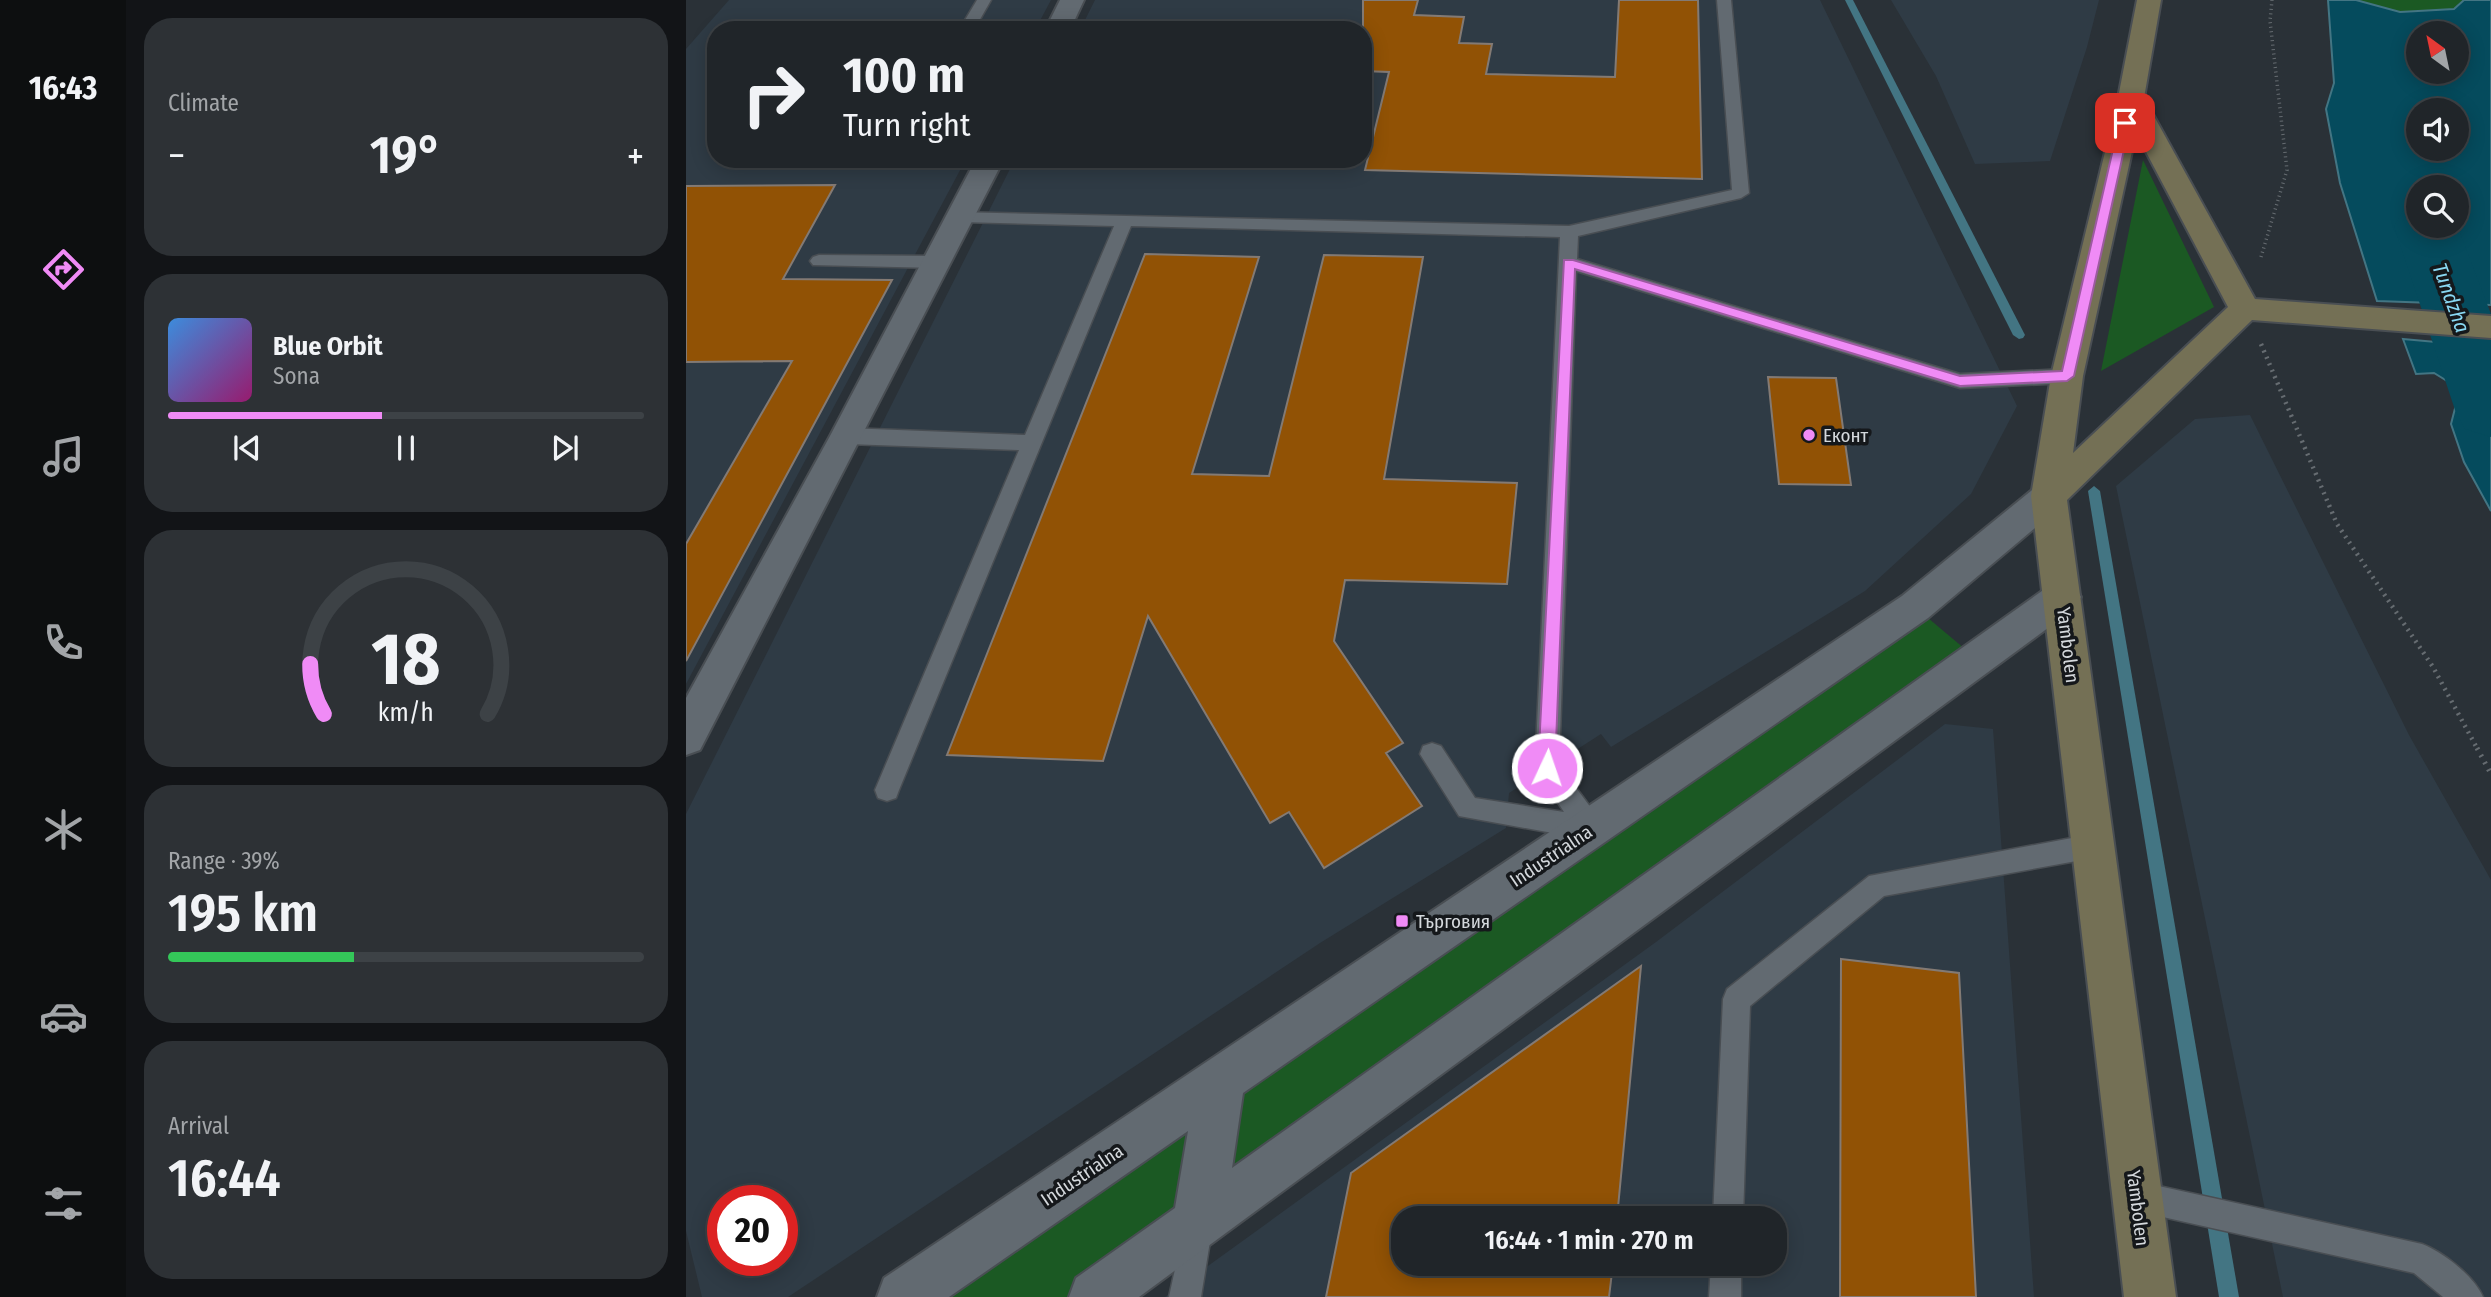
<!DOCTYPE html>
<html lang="en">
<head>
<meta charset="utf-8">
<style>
  body { margin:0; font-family:"Fira Sans Condensed",sans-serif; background:#2d3135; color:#f1f3f6; height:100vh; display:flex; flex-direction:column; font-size:26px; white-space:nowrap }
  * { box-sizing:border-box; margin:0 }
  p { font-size:23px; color:#a2a5a8 }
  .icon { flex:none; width:38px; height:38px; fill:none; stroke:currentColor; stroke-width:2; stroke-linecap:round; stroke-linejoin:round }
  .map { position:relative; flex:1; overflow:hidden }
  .panel { display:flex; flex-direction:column; gap:18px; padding:18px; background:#121417; width:560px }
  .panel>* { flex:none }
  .top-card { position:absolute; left:21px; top:21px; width:665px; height:147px; border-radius:28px; box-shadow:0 4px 18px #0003,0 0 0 2px #3d4246; background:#202529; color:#f1f3f6; overflow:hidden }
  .needle { width:46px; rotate:327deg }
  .tools { position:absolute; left:1720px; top:21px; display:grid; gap:14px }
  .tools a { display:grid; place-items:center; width:63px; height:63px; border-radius:50%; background:#202529; box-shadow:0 4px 18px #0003,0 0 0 2px #3d4246; font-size:35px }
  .speed { position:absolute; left:21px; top:1185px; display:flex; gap:14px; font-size:35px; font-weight:700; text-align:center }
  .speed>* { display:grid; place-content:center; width:91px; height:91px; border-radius:50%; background:#202529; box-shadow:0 4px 18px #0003,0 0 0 2px #3d4246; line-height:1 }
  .speed .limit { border:10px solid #d22; background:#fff; color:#111 }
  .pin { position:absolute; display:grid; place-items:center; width:60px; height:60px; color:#fff; margin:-30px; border-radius:14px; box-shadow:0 4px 10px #0006 }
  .me { position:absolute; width:77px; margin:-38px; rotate:3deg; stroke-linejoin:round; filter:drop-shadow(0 0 5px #0008) }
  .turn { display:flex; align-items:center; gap:24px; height:147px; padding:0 21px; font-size:32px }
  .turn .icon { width:91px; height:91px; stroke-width:2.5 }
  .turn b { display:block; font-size:49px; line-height:60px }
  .big { font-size:52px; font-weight:600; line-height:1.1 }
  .panel .widget { flex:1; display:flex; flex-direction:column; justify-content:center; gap:10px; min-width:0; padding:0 24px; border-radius:28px; background:#2d3135 }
  .panel .dial { align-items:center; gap:0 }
  .dial svg { height:182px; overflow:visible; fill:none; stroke:#3d4246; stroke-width:7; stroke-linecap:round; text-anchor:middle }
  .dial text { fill:#f1f3f6; stroke:none }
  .song { display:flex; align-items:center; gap:21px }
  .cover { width:84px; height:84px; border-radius:10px; background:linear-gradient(135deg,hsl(210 70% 55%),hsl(320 70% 35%)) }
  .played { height:7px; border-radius:4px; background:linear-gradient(90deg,#f08bf6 45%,#3d4246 45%) }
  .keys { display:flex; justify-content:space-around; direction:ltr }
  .heat { display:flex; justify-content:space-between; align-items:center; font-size:38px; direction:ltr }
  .charge { height:10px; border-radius:5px; background:linear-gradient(90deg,#34c759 39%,#3d4246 0) }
  .trip { position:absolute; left:705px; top:1206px; width:396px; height:70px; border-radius:28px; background:#202529; box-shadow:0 4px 18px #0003,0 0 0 2px #3d4246; font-weight:600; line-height:70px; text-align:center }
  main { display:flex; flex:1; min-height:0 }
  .tabs { display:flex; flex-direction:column; width:126px; justify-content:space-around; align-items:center; background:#0d0f10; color:#a2a5a8 }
  .tabs .icon { width:49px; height:49px }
  .tabs .current { color:#f08bf6 }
  .tabs b { font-size:32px; color:#f1f3f6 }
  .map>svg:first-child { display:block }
  .built { fill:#2f3b45; fill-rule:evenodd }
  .green { fill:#1b5923 }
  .water { fill:#054b5d; stroke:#437583; stroke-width:2; fill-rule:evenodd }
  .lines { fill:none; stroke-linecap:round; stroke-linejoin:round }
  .stream { fill:#437583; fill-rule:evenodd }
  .river { fill:#054b5d; fill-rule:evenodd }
  .building { fill:#915205; stroke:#837a74; stroke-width:2 }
  .lane-casing { stroke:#494e53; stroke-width:3 }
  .street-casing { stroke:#494e53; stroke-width:4 }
  .secondary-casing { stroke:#494e53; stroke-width:4 }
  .path-far2 { stroke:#666c71; stroke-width:3.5; stroke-dasharray:1 3.5; stroke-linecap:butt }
  .path-far1 { stroke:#666c71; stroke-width:4.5; stroke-dasharray:2 5; stroke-linecap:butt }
  .path { stroke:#666c71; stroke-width:5; stroke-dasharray:2 6; stroke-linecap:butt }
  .lane { fill:#626a71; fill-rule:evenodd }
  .street { fill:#626a71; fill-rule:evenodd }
  .secondary { fill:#747055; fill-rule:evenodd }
  .route { fill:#f08bf6; stroke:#9c5aa0; stroke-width:2 }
  .poi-dot { fill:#f08bf6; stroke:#15181b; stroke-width:2.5 }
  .labels { text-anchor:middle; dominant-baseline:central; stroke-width:7; stroke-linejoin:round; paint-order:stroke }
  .poi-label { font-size:19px; fill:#d4d8dc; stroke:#15181b; text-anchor:start }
  .street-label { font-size:19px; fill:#d4d8dc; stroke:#15181b }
  .water-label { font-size:21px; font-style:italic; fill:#89d8f3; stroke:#15181b }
</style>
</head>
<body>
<main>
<nav class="tabs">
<b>16:43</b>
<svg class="icon current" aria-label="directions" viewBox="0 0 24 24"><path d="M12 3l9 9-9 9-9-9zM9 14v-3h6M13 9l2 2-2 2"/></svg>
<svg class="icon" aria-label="music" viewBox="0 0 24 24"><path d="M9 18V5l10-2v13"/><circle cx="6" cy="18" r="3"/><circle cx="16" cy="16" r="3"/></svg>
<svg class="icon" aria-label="phone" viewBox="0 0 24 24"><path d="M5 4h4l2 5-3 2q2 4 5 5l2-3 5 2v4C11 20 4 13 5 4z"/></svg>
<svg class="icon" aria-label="climate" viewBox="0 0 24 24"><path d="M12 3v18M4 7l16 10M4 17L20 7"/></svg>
<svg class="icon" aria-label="car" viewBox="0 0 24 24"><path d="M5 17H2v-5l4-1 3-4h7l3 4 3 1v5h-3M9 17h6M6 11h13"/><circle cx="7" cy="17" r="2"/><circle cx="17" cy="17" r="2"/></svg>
<svg class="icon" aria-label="filters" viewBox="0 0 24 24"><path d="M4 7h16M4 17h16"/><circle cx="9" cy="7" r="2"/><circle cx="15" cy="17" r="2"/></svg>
</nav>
<section class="panel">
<div class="widget"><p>Climate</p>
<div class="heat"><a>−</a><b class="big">19°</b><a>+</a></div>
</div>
<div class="widget">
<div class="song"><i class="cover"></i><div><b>Blue Orbit</b><p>Sona</p></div></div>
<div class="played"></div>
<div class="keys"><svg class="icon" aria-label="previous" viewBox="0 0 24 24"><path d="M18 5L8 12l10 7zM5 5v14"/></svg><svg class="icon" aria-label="pause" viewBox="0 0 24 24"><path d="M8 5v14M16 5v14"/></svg><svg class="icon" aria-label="next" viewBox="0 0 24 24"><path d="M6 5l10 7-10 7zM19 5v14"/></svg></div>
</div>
<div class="widget dial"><svg viewBox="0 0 100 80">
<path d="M14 69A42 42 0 1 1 86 69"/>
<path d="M14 69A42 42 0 0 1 8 47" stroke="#f08bf6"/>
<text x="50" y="56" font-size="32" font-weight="700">18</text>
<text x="50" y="72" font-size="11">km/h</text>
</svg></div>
<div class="widget"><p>Range · 39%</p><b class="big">195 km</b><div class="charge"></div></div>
<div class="widget"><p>Arrival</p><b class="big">16:44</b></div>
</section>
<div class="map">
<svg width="1805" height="1297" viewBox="0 0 1805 1297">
  <rect width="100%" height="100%" fill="#2a3137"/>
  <!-- built -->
  <g class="built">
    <path d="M43 0H365L349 30H30V159H280L0 684V49Z"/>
    <path d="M409 0H1134L1331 406 1285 494 1179 591 925 747 915 734 823 793 820 828 634 943 102 1297H16L0 1231V814L329 159H677V30H394ZM37 1200H96V1260H37Z"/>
    <path d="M1205 0H1413L1401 47 1364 161 1289 164 1250 76Z"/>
    <path d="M1564 415 1723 735 1805 880V1297H1597L1430 486 1509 419Z"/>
    <path d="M1259 724 1307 729 1348 1297H479L970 942ZM718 1218H1088V1264H718Z"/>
  </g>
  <!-- green -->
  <g class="green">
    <path d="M1670 0H1778L1768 9 1714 12Z"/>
    <path d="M1457 160 1528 307 1415 371Z"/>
    <path d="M1229 607 1292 660 409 1297H217Z"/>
  </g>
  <!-- water -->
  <g class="water">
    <path d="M1642 0H1670L1714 12 1768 9 1778 0H1805V305L1691 301 1654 183 1640 109 1648 83ZM1732 33H1771V72H1732ZM1732 110H1771V149H1732ZM1732 187H1771V226H1732Z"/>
    <path d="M1717 339 1805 347V511L1778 462 1765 424 1774 389 1748 373 1730 374Z"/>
  </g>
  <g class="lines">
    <!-- stream -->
    <g class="stream">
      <path d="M1159 0H1167L1339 335 1337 338 1333 339 1327 335Z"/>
      <path d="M1408 486 1414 491 1553 1297H1533L1402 491Z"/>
    </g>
    <!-- river -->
    <path class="river" d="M1732 207V226L1771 225 1805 314V437L1779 429 1769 410 1708 226 1717 211Z"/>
  </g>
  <!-- building -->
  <g class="building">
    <path d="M677 0H732L728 15 778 17 773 43 806 44 800 74 929 77 933 0H1012L1016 179 679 170 703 72 677 71Z"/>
    <path d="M149 185 97 279 206 280 0 661V544L106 361 0 362V186Z"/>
    <path d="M459 254 573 257 506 474 583 476 638 255 737 257 698 479 831 483 821 584 659 580 648 641 717 743 700 753 736 806 638 868 603 812 584 823 462 616 417 761 261 755Z"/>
    <path d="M1082 377 1150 378 1165 485 1093 484Z"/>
    <path d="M1155 959 1273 973 1290 1297H1154Z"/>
    <path d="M955 966 931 1218H718V1264H927L923 1297H640L665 1173Z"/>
  </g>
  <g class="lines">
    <!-- lane casing -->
    <g class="lane-casing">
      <g id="lane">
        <path d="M291 0H305L288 30H273Z"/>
        <path d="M1031 0H1045L1063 193 1055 198 892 236 891 259 1274 374 1381 369 1388 371 1391 376 1388 381 1381 383 1274 388 890 271 873 765 914 820 918 828 914 836 905 840 773 816 734 754 737 746 746 743 755 746 789 798 878 812 849 768 874 237 445 226 213 790 210 798 201 801 192 798 189 790 333 450 161 444 154 441 151 436 154 431 161 428 339 435 428 226 275 222 269 220 266 216 269 212 883 226 1046 190Z"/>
        <path d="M133 255 251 256 260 262 251 268 127 265 124 261 127 257Z"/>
        <path d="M1407 834 1416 837 1420 846 1416 855 1407 858 1198 896 1064 1006 1057 1218H1027L1037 999 1041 989 1183 876Z"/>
        <path d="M1450 1181 1736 1244C1757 1252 1788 1276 1797 1297H1757L1728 1273 1450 1211 1439 1207 1435 1196 1439 1185Z"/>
        <path d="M511 1214 522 1218 526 1229 515 1297H483L500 1218Z"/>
        <path d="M1025 1264H1055V1297H1023Z"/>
      </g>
    </g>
    <!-- street casing -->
    <g class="street-casing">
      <g id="street">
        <path d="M374 0H398L384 30H359Z"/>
        <path d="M290 159H318L14 750 0 755V698L144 436Z"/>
        <path d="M1363 482 1375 486 1381 496 1375 506 1242 618 557 1093 546 1168 1363 586 1376 581 1389 586 1395 597 1389 608 453 1297H383L390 1278 489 1208 502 1131 263 1297H191L198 1278 1216 596 1351 486Z"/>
      </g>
    </g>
    <!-- secondary casing -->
    <g class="secondary-casing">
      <path id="secondary" d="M1451 0H1475L1458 98 1569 299 1805 316V338L1566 320 1381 500 1490 1297H1438L1345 496 1365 376 1432 98ZM1450 133 1542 307 1387 453 1397 376Z"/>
    </g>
    <!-- path-far2 -->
    <path class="path-far2" d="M1575 257 1601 170 1584 21 1586 0"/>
    <!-- path-far1 -->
    <path class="path-far1" d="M1575 344 1651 524 1747 667 1792 750"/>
    <!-- path -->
    <path class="path" d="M1791 748 1805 774"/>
    <!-- lane -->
    <use href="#lane" class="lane"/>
    <!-- street -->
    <use href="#street" class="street"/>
    <!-- secondary -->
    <use href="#secondary" class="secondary"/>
  </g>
  <!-- route -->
  <path class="route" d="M1439 120 1444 123 1388 376 1381 381 1274 386 889 269 869 768 867 774 861 776 855 774 852 768 878 260H887L1274 376 1376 371 1433 123Z"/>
  <!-- markers -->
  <g class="poi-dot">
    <circle cx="1123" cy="435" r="7"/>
    <rect x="709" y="914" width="14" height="14" rx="3.5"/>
  </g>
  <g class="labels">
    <!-- poi labels -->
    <g class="poi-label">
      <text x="1137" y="435">Еконт</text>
      <text x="730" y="921">Търговия</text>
    </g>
    <!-- street labels -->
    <g class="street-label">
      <text transform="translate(1382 645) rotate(83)">Yambolen</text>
      <text transform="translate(865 856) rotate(-34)">Industrialna</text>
      <text transform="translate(396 1175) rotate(-34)">Industrialna</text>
      <text transform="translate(1452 1208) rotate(83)">Yambolen</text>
    </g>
    <!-- water labels -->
    <g class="water-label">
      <text transform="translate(1765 298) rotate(70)">Tundzha</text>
    </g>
  </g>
</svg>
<div class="tools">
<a><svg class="needle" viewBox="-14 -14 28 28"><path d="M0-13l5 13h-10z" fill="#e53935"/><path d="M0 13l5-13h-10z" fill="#a2a5a8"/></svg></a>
<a><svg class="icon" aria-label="sound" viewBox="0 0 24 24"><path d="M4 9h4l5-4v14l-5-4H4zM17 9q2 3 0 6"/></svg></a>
<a><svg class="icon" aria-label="search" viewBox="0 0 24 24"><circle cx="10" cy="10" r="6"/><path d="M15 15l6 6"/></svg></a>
</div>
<div class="speed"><div class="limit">20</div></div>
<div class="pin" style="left:1439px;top:123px;background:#d93025"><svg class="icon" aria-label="arrive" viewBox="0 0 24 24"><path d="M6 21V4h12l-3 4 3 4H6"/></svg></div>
<svg class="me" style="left:861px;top:768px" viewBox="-20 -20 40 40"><circle r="17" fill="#f08bf6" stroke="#fff" stroke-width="3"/><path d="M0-11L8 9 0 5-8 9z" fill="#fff"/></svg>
<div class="trip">16:44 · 1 min · 270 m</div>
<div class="top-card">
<div class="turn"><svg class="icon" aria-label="right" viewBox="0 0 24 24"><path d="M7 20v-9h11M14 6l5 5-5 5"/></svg><div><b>100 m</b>Turn right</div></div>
</div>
</div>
</main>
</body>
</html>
